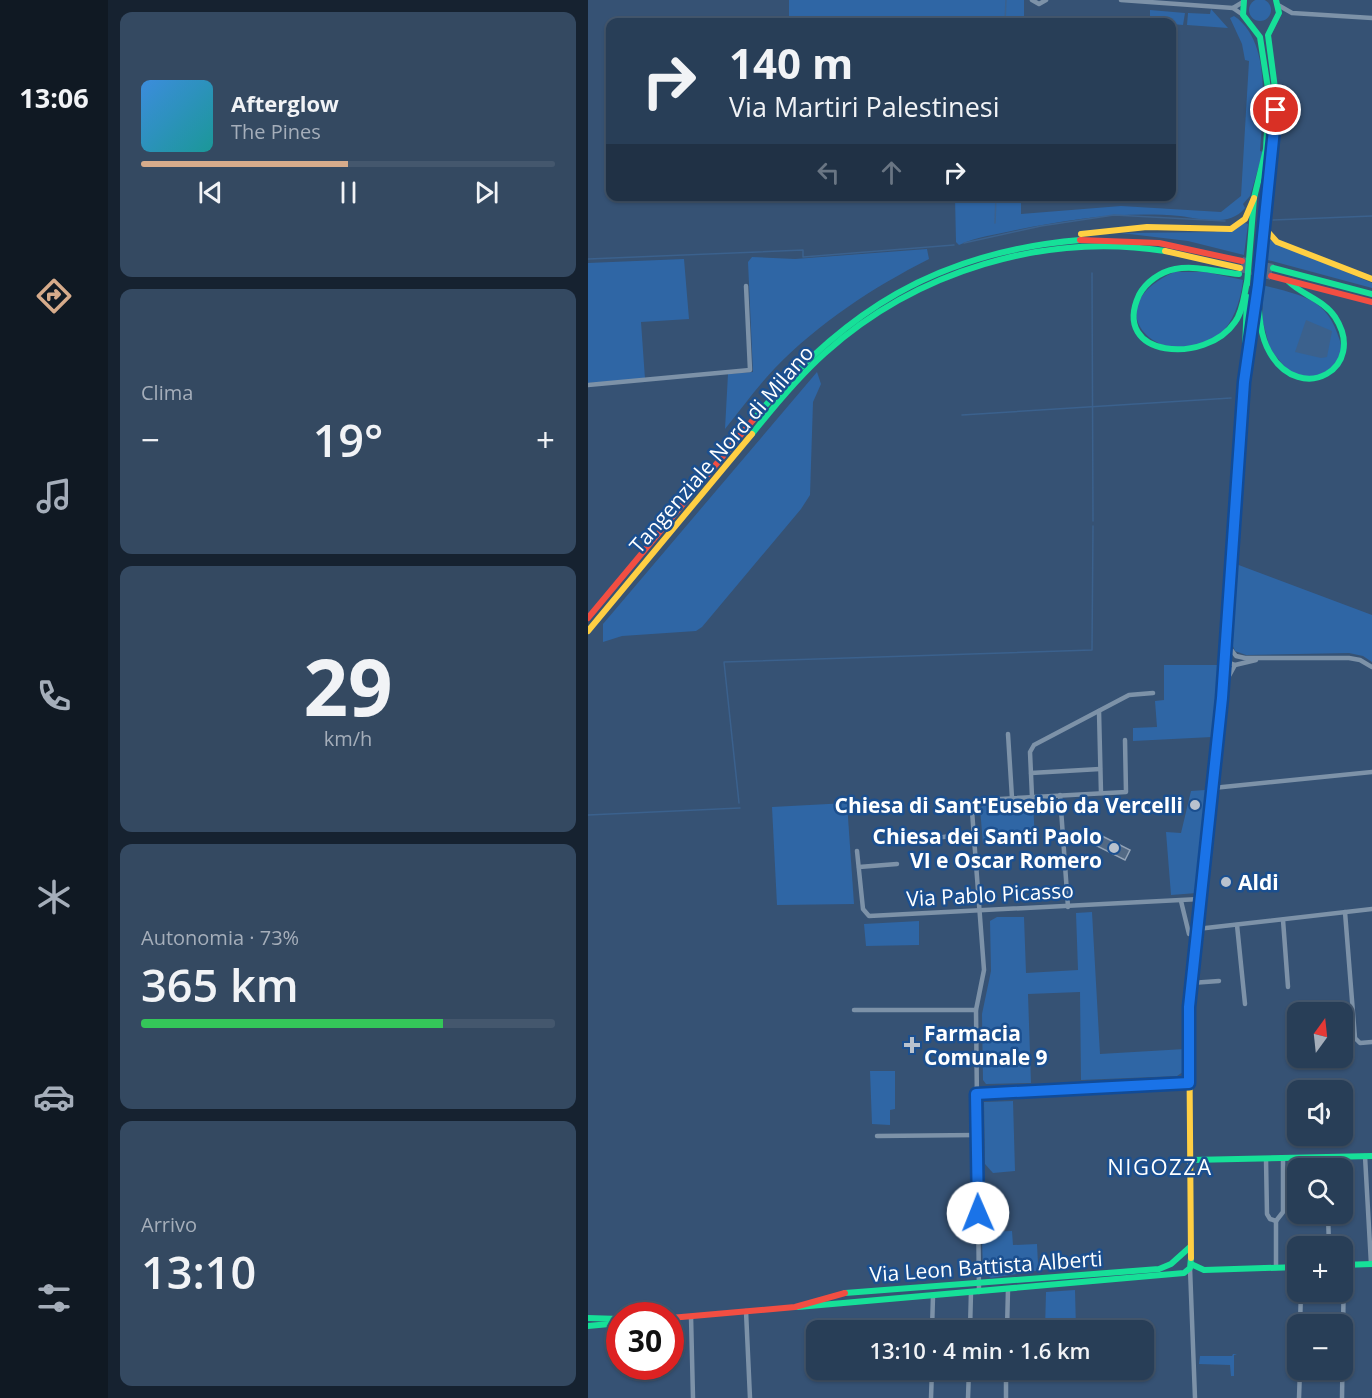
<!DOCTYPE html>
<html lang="it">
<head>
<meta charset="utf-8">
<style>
  body { margin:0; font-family:"Open Sans",sans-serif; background:#344961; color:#f1f3f6; height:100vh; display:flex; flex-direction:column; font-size:22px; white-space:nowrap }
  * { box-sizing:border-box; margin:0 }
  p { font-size:20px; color:#a5aeba }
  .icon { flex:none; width:33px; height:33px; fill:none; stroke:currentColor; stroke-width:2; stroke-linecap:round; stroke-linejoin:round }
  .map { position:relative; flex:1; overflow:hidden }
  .panel { display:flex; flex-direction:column; gap:12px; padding:12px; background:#162230; width:480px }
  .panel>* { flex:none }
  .banner { position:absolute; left:18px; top:18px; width:570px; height:183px; border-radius:12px; box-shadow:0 2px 4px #0004,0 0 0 2px #44576d; background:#283e57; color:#f1f3f6; overflow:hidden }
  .needle { width:39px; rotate:15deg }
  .controls { position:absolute; left:699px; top:1002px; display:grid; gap:12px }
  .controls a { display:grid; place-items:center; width:66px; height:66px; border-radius:12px; background:#283e57; box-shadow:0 2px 4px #0004,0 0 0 2px #44576d; font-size:30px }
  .speed { position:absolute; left:18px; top:1302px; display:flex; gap:12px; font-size:30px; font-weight:700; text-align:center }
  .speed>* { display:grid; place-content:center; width:78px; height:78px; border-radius:50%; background:#283e57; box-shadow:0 2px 4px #0004,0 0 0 2px #44576d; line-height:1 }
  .speed .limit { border:9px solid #d22; background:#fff; color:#111 }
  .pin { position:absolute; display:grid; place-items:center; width:51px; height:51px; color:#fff; margin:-26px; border:3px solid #fff; border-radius:50%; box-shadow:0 2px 6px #0007 }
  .me { position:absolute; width:66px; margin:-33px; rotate:359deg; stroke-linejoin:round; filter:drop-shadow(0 0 4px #0008) }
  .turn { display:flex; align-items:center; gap:21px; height:126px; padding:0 24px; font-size:27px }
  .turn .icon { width:78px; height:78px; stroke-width:2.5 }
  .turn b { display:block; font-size:42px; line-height:51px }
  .lanes { display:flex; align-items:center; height:57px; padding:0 24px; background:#0003; justify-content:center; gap:30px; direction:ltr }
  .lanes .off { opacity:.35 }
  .big { font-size:45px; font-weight:600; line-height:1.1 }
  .panel .card { flex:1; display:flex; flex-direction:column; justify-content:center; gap:9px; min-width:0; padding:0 21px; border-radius:12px; background:#344961 }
  .panel .dial { align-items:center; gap:0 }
  .dial b { font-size:78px; line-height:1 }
  .song { display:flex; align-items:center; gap:18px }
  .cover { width:72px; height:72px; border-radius:9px; background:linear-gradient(135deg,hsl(210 70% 55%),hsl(180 70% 35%)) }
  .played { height:6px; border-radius:3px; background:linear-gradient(90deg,#d6ab8b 50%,#44576d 50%) }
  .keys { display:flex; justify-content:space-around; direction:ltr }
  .heat { display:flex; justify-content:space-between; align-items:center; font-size:33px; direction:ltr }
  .charge { height:9px; border-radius:4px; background:linear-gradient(90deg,#34c759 73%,#44576d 0) }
  .trip { position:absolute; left:218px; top:1320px; width:348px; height:60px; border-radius:12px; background:#283e57; box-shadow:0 2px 4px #0004,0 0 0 2px #44576d; font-weight:600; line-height:60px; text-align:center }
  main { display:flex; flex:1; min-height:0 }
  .dock { display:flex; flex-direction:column; width:108px; justify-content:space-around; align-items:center; background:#101923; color:#a5aeba }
  .dock .icon { width:42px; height:42px }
  .dock .on { color:#d6ab8b }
  .dock b { font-size:27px; color:#f1f3f6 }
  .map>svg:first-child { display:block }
  .green { fill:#2f66a5 }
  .water { fill:#3b618d }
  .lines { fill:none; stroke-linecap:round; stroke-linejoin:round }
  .stream { stroke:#3b618d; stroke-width:1.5 }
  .building { fill:#526984; stroke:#92a2b6; stroke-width:1.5 }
  .highway-tunnel { stroke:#546c89; stroke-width:8; stroke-dasharray:8 4; stroke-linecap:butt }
  .street { stroke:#7d92a8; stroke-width:4.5 }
  .fast { stroke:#16e098; stroke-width:6 }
  .slow { stroke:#ffcf43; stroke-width:6 }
  .jam { stroke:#f24e42; stroke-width:6 }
  .route-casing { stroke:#114b97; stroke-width:15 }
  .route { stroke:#1a73e8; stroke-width:10 }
  .poi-dot { fill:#b9c2ce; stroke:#1b4f8f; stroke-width:2 }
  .labels { text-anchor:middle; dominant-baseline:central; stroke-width:5; stroke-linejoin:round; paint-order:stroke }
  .street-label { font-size:21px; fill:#fff; stroke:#1b4f8f }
  .poi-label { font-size:21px; font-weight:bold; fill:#fff; stroke:#1b4f8f; text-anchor:end }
  .neighbourhood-label { font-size:22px; letter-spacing:1.5px; fill:#fff; stroke:#1b4f8f }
</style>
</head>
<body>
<main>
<nav class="dock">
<b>13:06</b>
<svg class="icon on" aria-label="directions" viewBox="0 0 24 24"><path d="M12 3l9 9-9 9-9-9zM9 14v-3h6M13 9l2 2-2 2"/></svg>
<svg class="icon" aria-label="music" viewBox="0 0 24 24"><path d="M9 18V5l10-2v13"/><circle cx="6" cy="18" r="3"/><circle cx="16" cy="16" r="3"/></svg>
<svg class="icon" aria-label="phone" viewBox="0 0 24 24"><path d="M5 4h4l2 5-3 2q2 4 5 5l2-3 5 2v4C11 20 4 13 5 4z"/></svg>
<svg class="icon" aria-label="climate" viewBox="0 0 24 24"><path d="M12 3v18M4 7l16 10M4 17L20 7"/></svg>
<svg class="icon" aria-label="car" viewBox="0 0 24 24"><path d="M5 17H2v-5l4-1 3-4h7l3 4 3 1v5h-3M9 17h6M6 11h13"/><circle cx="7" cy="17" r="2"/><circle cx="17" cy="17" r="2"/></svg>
<svg class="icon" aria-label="filters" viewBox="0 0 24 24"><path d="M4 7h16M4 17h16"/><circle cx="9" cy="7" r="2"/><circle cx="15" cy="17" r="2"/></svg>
</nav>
<section class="panel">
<div class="card">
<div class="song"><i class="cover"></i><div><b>Afterglow</b><p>The Pines</p></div></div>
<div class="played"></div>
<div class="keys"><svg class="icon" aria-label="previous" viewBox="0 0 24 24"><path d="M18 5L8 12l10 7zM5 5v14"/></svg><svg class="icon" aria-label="pause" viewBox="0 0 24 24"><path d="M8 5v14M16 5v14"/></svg><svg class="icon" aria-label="next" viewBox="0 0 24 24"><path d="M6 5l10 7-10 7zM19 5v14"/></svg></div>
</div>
<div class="card"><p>Clima</p>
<div class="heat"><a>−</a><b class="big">19°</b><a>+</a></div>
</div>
<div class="card dial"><b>29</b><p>km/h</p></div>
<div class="card"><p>Autonomia · 73%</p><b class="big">365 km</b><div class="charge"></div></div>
<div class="card"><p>Arrivo</p><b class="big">13:10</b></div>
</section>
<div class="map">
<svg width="784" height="1398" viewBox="0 0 784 1398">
  <rect width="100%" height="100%" fill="#365274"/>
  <!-- green -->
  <g class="green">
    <circle cx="672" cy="10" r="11"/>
    <rect x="201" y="0" width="235" height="22"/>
    <path d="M623 9 640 28 599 25 600 13 622 14Z"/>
    <path d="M562 10 597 13 595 25 562 22Z"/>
    <path d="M646 16C684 41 675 111 672 151L675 152 662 196 655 204 657 208C642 227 613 219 592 216 536 211 483 219 428 230 410 234 388 237 371 245L368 242 367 197H433V214L533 206 633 212 653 196 661 61 657 60 654 44 642 18Z"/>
    <path d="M657 223 660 224 656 255 600 241 533 233 626 232Z"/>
    <path d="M677 238 784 283V288L676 259Z"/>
    <path d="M339 249 341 259C284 288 232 322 187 368 169 387 153 409 137 429L140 374 165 372 160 262 164 257 207 259Z"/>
    <path d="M96 259 101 319 53 322 57 379 0 383V263Z"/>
    <path d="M586 272H618L655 280C640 412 476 323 586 272Z"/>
    <path d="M674 285C719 297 741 298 754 348L747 367 725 378 702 373 682 349 675 322Z"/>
    <path d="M229 372 233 384 225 402 222 495 213 509 114 627 108 631 34 636 15 642V624Z"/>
    <path d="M648 564 784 615V662L775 656 761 653 658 655 647 651 642 639Z"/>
    <path d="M576 665H633L624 737 545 741V728L569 727 567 701 576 700Z"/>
    <path d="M617 790 620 795 609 893 583 895 578 832 593 833 603 791Z"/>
    <path d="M445 802 447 841 395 844 392 808 397 804Z"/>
    <path d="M259 803 266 904 189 905 184 807Z"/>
    <path d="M504 912 512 1054 597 1049 595 1072 589 1076 493 1080 492 992 440 994 443 1083 398 1084 395 1080 394 1014 403 971 402 921 409 917H436L438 973 490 970 488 913Z"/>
    <path d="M331 921V945L278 946 276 924Z"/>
    <path d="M282 1071H307V1109L302 1110V1125L284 1124Z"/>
    <path d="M425 1101 427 1171 405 1173 397 1164 396 1102Z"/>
    <path d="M424 1231 425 1245 449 1244 450 1264 460 1269 403 1278 395 1272 394 1240 397 1232Z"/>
    <path d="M487 1290 488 1330H457L458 1292Z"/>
    <path d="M645 1354H649L646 1355V1376H643L642 1365 611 1364 612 1356H644Z"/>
  </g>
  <!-- water -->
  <path class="water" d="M718 320 744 331 739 357 733 358 707 352Z"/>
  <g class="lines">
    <!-- stream -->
    <g class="stream">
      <path d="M417 22 418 0"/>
      <path d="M685 220 784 216"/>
      <path d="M407 223 408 196"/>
      <path d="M376 243 453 226 526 215 637 221"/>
      <path d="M0 259 215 250V257L366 245"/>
      <path d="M504 273 505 521"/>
      <path d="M374 415 643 398"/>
      <path d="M151 803 136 662 504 650 505 526"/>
      <path d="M0 815 152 808"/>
    </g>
  </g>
  <!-- building -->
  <path class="building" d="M514 836 542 850 537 860 509 846Z"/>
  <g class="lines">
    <!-- highway-tunnel -->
    <g class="highway-tunnel">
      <path d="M654 261 685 268"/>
      <path d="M652 268 683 276"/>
    </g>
    <!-- street -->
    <g class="street">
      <path d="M444 0 451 4 458 0"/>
      <path d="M533 0 645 8"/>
      <path d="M690 5 704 13 784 18"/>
      <path d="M655 15 645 8 655 2"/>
      <path d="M0 385 162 370 158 286"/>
      <path d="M638 643 648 656 657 658H761L772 660 784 667"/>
      <path d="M637 661 647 665 668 660"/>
      <path d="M636 685 647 665"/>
      <path d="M511 711 513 793"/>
      <path d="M420 734 424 798"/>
      <path d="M443 773 512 769"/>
      <path d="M625 788 784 772"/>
      <path d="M472 795 480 907"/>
      <path d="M444 797 442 752 446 745 541 695 565 693"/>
      <path d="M355 837 385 834"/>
      <path d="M269 851 275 909 281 916 612 899"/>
      <path d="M271 867 309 864"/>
      <path d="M593 901 601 934"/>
      <path d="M757 912 767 1038 772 1043 784 1042"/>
      <path d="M695 920 700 987"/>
      <path d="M649 925 657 1004"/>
      <path d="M609 929 784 909"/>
      <path d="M603 983 631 981"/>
      <path d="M266 1010H388"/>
      <path d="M388 1094 601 1083"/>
      <path d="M289 1136 389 1135"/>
      <path d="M777 1156 783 1264"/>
      <path d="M738 1157V1168"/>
      <path d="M678 1159 679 1214 682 1219 688 1221"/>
      <path d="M740 1214 741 1246"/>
      <path d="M688 1221 695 1212V1158"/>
      <path d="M688 1221V1268"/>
      <path d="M602 1268 607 1398"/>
      <path d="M391 1292 388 1010 396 970 384 811 394 800 538 792 537 740"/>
      <path d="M158 1311 162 1398"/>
      <path d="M103 1316 105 1398"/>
      <path d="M712 1324 713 1292"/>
      <path d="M344 1330 345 1296"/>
      <path d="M382 1330 383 1292"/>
      <path d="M419 1330 420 1289"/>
      <path d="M343 1398 344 1370"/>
      <path d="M380 1398 381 1370"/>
      <path d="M418 1398V1370"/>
      <path d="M711 1398 712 1370"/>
      <path d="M754 1398 756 1265"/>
    </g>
    <!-- fast -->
    <g class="fast">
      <path d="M656 0 655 15 672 37 681 95 678 149 666 198 659 284"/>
      <path d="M677 215 688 96 680 35 691 13 688 0"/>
      <path d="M685 268 784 294"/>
      <path d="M651 274C630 272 608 265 587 269 572 272 558 282 551 295 522 358 618 365 647 322 655 311 656 295 659 282"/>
      <path d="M670 285C671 307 670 333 682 353 713 406 780 368 747 317 736 300 714 295 700 281"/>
      <path d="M670 287 676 225"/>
      <path d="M165 420C255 311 349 252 492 240"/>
      <path d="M164 434C187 405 210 377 237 353 328 271 457 232 577 251"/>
      <path d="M619 841C638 661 653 479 659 297"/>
      <path d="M603 1160 784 1156"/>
      <path d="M603 1264 616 1270 710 1267"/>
      <path d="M754 1265 784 1264"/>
      <path d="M257 1293 571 1269 583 1264 602 1247"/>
      <path d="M210 1307 596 1273 602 1268 603 1258"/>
      <path d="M0 1318 32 1319"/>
      <path d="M0 1326 32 1323"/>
    </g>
    <!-- slow -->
    <g class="slow">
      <path d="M678 211 679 231 689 242 784 279"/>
      <path d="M493 234 559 227 643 229 657 219 666 198"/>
      <path d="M577 251 652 268"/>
      <path d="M0 631 164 434"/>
      <path d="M603 1258 601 1007 619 841"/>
    </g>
    <!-- jam -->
    <g class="jam">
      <path d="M492 240 571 243 654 261"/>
      <path d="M683 276 784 302"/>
      <path d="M659 361 668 300"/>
      <path d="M0 618 165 420"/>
      <path d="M82 1318 207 1307 257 1293"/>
    </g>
  </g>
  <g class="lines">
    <!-- route casing -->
    <g class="route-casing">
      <path id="route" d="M390 1213 388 1094 601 1083V1007L634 698 656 382 670 285 688 110"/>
    </g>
    <!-- route -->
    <use href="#route" class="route"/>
  </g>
  <!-- markers -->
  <g class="poi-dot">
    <circle cx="607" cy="805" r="6"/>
    <circle cx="526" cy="848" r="6"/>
    <circle cx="638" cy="882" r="6"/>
    <path d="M321 1036h6v6h6v6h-6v6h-6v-6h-6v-6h6z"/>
  </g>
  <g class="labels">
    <!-- street labels -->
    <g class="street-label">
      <text transform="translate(133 449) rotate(-49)">Tangenziale Nord di Milano</text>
      <text transform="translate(402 894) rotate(-3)">Via Pablo Picasso</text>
      <text transform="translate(398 1266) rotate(-4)">Via Leon Battista Alberti</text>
    </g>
    <!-- poi labels -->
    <g class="poi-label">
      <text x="595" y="805">Chiesa di Sant'Eusebio da Vercelli</text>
      <text x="514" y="836">Chiesa dei Santi Paolo<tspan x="514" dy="24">VI e Oscar Romero</tspan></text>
      <text x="650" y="882" text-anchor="start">Aldi</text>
      <text x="336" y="1033" text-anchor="start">Farmacia<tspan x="336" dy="24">Comunale 9</tspan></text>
    </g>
    <!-- neighbourhood labels -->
    <g class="neighbourhood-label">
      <text x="572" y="1166">NIGOZZA</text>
    </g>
  </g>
</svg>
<div class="controls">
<a><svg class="needle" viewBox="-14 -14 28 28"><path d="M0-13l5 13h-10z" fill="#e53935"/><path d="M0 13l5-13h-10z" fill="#a5aeba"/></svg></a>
<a><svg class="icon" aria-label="sound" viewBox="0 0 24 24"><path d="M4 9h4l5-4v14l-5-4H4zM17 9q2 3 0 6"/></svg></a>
<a><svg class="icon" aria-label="search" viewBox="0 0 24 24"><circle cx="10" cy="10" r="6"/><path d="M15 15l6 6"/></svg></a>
<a>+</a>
<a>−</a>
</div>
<div class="speed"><div class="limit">30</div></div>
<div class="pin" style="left:688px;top:110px;background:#d93025"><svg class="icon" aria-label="arrive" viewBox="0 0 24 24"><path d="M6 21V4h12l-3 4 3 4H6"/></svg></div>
<svg class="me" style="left:390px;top:1213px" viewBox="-20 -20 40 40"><circle r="19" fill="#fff"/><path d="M0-13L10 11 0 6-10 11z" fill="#1a73e8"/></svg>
<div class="trip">13:10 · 4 min · 1.6 km</div>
<div class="banner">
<div class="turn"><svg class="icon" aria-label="right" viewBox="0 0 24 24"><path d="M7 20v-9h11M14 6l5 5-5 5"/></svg><div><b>140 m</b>Via Martiri Palestinesi</div></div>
<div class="lanes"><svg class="icon off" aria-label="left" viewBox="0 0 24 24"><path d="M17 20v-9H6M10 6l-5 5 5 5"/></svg><svg class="icon off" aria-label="ahead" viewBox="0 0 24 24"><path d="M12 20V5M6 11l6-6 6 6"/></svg><svg class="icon" aria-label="right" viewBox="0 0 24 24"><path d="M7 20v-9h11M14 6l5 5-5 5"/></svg></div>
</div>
</div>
</main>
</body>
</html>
